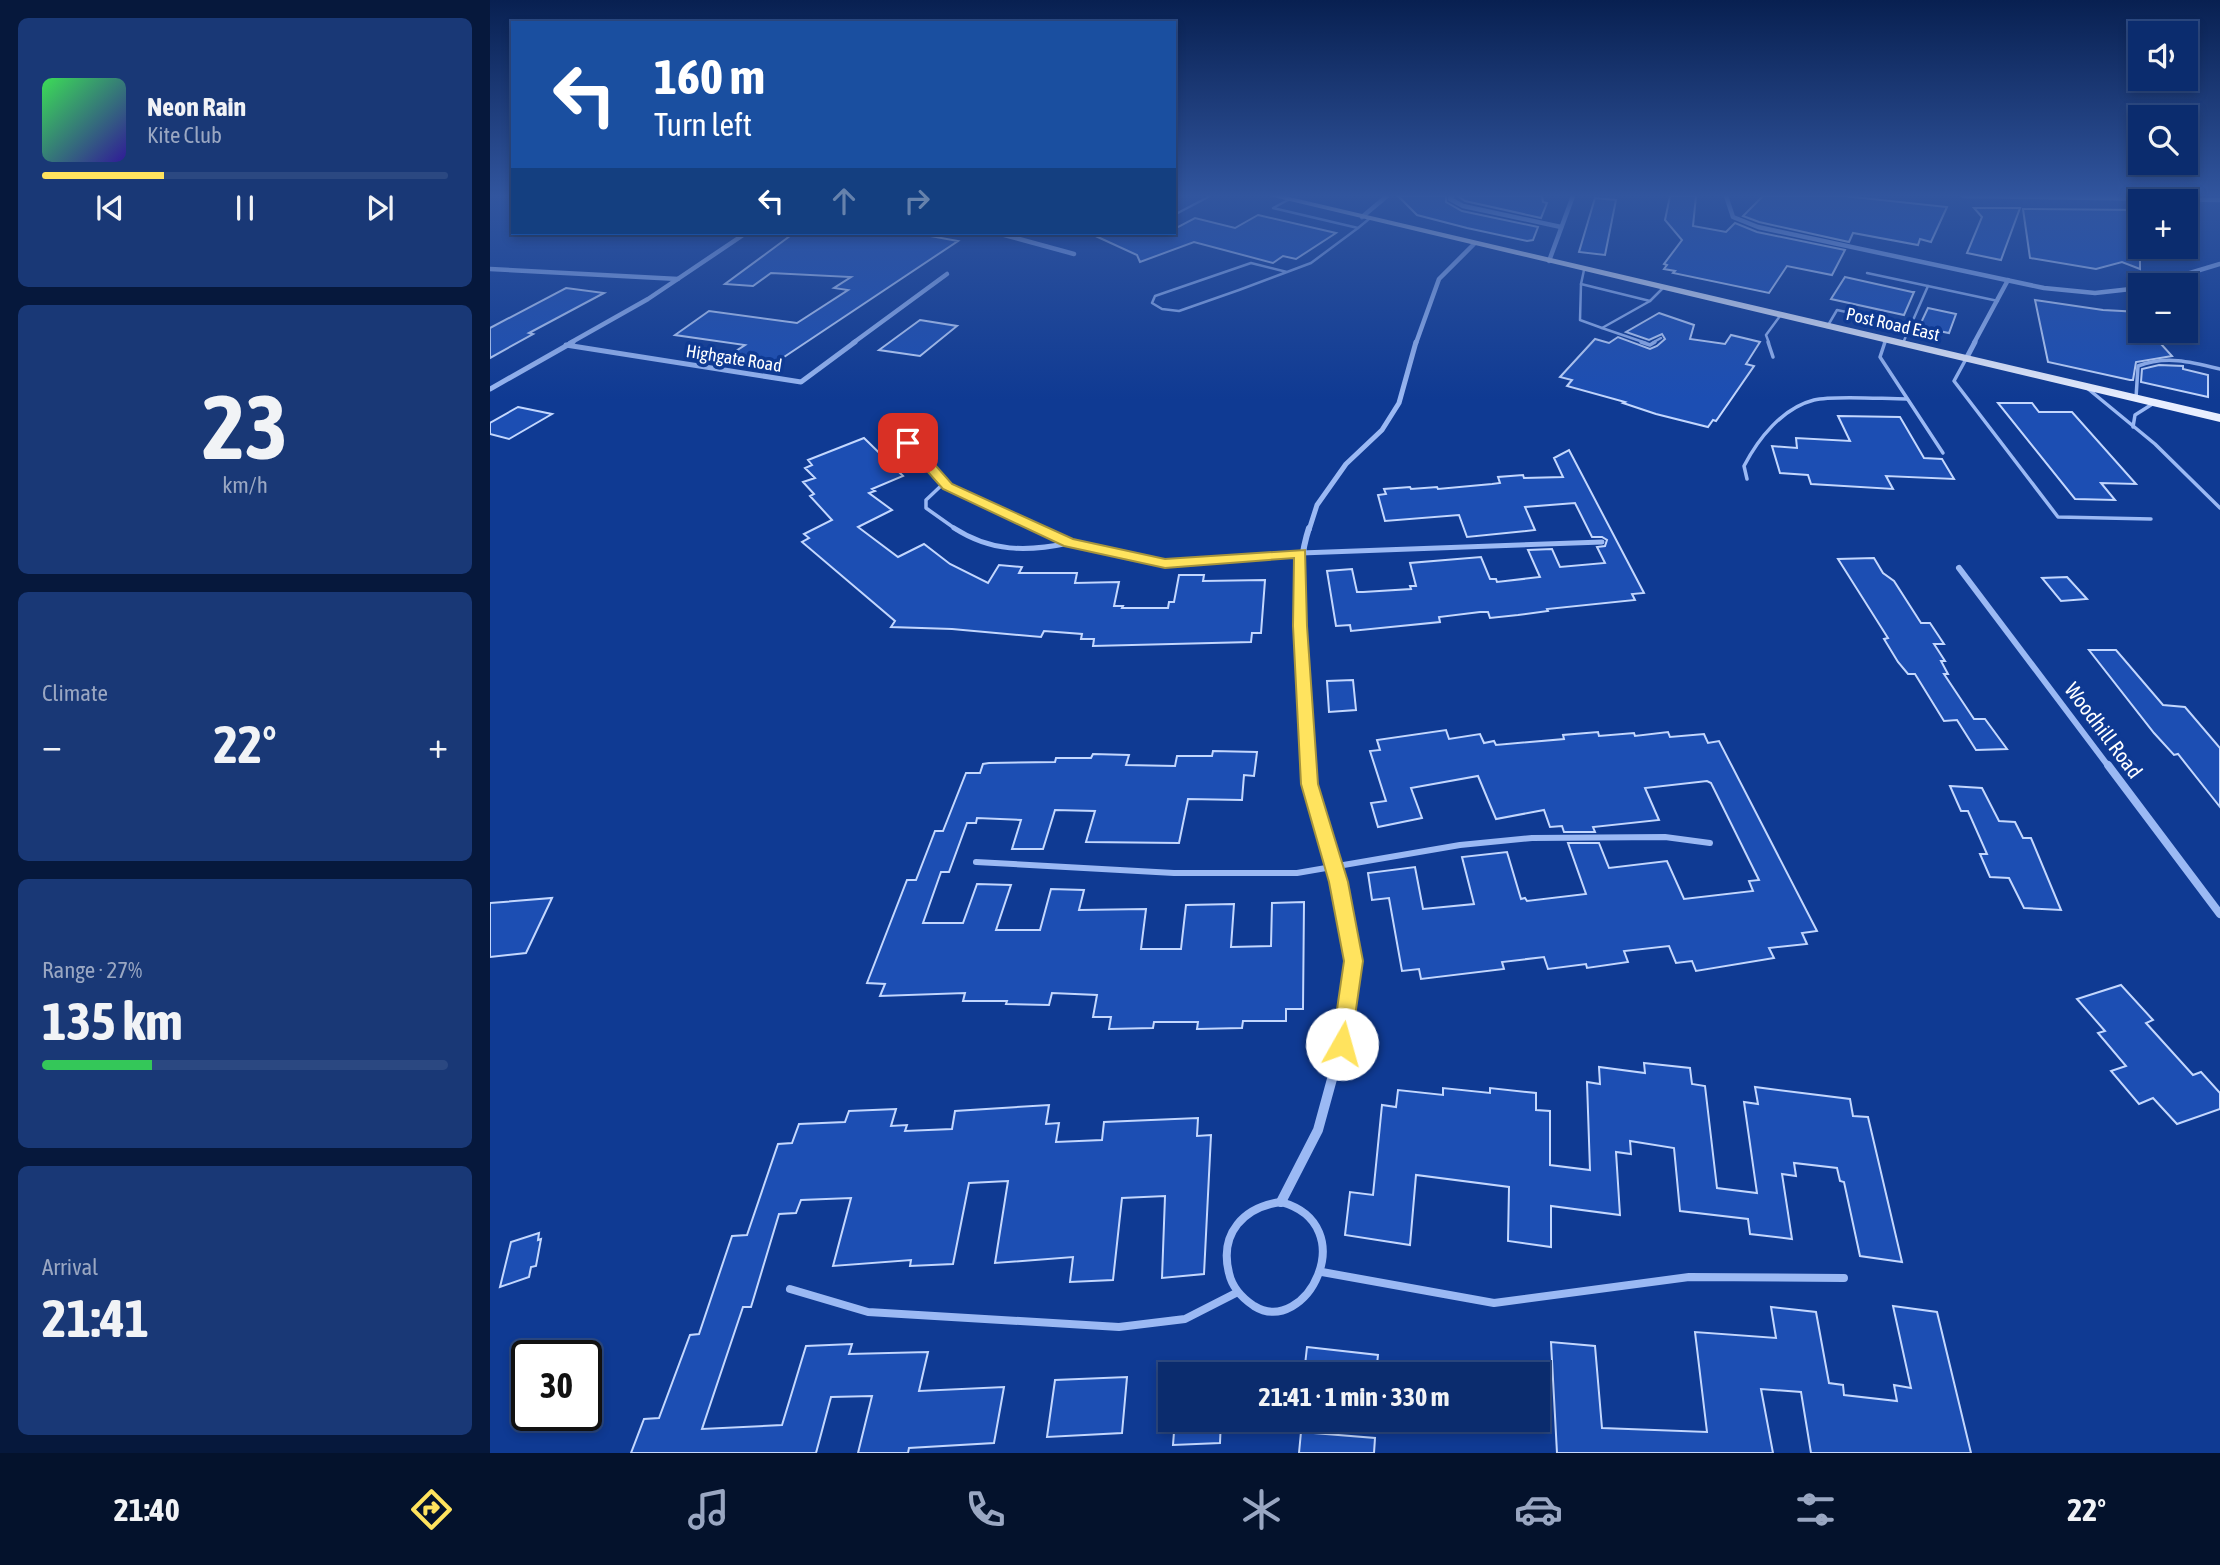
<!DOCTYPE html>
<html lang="en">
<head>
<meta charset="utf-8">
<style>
  body { margin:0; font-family:"Asap Condensed",sans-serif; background:#193876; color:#f1f3f6; height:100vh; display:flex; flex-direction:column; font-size:26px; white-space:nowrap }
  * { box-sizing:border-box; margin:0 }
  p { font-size:23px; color:#9aa7c2 }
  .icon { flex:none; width:38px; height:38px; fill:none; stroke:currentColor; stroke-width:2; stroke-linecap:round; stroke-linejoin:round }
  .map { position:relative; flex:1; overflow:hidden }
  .sheet { display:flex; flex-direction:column; gap:18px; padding:18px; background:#06183c; width:490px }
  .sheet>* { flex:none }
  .guide { position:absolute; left:21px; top:21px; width:665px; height:214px; border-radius:0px; box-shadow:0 4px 10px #0003,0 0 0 2px #2b4881; background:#1a4fa0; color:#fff; overflow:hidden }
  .controls { position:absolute; left:1638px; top:21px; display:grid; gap:14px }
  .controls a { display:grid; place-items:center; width:70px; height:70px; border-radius:0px; background:#0b2c6e; box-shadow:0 4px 10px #0003,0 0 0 2px #2b4881; font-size:35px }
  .speed { position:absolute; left:21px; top:1340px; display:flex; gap:14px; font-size:35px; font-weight:700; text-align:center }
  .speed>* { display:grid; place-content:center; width:91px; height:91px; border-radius:50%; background:#0b2c6e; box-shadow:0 4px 10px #0003,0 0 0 2px #2b4881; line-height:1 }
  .speed .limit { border:4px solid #111; border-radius:10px; background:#fff; color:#111 }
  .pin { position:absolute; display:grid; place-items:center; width:60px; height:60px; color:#fff; margin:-30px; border-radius:14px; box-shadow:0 4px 10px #0006 }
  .me { position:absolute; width:77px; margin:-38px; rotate:7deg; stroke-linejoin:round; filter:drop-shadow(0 0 5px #0008) }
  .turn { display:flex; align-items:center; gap:24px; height:147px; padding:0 28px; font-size:32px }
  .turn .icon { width:91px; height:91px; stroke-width:2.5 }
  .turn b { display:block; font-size:49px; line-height:60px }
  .lanes { display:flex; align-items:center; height:66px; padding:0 28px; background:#0003; justify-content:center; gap:35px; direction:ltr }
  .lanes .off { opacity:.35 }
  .big { font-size:52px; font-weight:700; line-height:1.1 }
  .sheet .card { flex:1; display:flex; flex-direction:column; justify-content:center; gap:10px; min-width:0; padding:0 24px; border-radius:10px; background:#193876 }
  .sheet .dial { align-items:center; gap:0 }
  .dial b { font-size:91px; line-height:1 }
  .song { display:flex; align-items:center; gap:21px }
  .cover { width:84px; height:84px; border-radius:10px; background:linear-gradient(135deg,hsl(130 70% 55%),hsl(250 70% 35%)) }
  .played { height:7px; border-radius:4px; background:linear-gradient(90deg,#ffe35e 30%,#2b4881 30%) }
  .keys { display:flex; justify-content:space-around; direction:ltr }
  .heat { display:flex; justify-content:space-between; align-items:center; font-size:38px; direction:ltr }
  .charge { height:10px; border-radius:5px; background:linear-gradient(90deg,#34c759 27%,#2b4881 0) }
  .trip { position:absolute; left:668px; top:1362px; width:392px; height:70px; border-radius:0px; background:#0b2c6e; box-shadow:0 4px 10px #0003,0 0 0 2px #2b4881; font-weight:700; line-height:70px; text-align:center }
  .dock { display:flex; height:112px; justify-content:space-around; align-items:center; background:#04122c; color:#9aa7c2 }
  .dock .icon { width:49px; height:49px }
  .dock .active { color:#ffe35e }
  .dock b { font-size:32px; color:#f1f3f6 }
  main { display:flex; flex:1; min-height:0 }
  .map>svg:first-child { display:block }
  .building { fill:#1c4eb3; stroke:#c3d7fe; stroke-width:2 }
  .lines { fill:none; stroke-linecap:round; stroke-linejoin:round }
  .lane-far4 { stroke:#9bb9f4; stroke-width:2.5 }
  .lane-far3 { stroke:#9bb9f4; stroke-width:3.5 }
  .lane-far2 { stroke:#9bb9f4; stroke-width:5 }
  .lane-far1 { stroke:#9bb9f4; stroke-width:6 }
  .lane { stroke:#9bb9f4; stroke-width:8 }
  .street-far4 { stroke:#9bb9f4; stroke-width:4.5 }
  .street-far3 { stroke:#9bb9f4; stroke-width:5 }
  .street-far2 { stroke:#9bb9f4; stroke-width:6 }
  .street-far1 { stroke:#9bb9f4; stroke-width:8 }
  .street { stroke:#9bb9f4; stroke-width:10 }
  .primary { fill:#e8eeff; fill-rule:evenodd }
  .route { fill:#ffe35e; stroke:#a6943d; stroke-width:2 }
  .labels { text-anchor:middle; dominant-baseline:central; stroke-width:7; stroke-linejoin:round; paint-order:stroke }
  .far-street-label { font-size:18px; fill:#fff; stroke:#0f3a93 }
  .street-label { font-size:21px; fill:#fff; stroke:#0f3a93 }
</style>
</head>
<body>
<main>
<section class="sheet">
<div class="card">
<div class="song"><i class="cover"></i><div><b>Neon Rain</b><p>Kite Club</p></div></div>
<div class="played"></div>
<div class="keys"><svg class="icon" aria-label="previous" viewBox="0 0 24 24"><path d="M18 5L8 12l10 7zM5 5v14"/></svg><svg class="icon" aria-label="pause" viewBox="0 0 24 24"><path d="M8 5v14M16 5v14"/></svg><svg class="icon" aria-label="next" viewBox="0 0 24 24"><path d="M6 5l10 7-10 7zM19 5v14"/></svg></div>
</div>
<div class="card dial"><b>23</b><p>km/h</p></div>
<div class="card"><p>Climate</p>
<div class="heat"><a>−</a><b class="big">22°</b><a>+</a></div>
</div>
<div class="card"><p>Range · 27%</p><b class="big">135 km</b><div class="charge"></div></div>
<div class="card"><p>Arrival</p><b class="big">21:41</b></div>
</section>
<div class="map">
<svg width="1730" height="1453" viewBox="0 0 1730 1453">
  <rect width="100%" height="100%" fill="#0f3a93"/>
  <!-- building -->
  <g class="building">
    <path d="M908 196H956V202L972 211 1048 227 1043 240 1037 241 977 228 927 215Z"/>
    <path d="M968 196H1052L1053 202 1057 203 1051 218 975 201Z"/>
    <path d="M1180 196H1206L1203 226 1236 232 1245 223 1267 232 1355 250 1342 275 1297 266 1279 293 1183 273 1185 271 1174 269 1177 265 1174 264 1192 240 1175 220Z"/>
    <path d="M1273 196H1354L1457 207 1441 242 1430 239 1428 245 1363 233 1359 242 1269 222 1253 216Z"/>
    <path d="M1105 198 1126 200 1115 255 1089 252Z"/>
    <path d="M1484 208H1530L1511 260 1477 253 1492 217Z"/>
    <path d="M1533 209 1650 210V269L1632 262 1606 269 1540 258Z"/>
    <path d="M768 215 846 233 806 259 793 256 783 263 704 242 650 262 647 255 599 233H684V229L705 218 745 228Z"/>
    <path d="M304 233H424L468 241 276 369 232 360 255 345 185 335 219 311 307 323 358 290 344 288 361 277 281 273 263 286 235 284Z"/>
    <path d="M1355 277 1422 292H1424L1414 315 1341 299Z"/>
    <path d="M76 288 114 293 39 333 43 334 0 358V328Z"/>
    <path d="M1545 300 1613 310 1650 312V333L1662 334 1682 356 1646 362 1643 380H1640L1558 362Z"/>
    <path d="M1438 308 1466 314 1459 333 1429 327Z"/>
    <path d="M1169 313 1204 325 1200 339 1235 344 1241 335 1270 342 1256 364 1264 366 1226 421 1223 420 1218 427 1166 414 1133 403 1135 402 1077 386 1082 380 1070 377 1105 339 1119 343 1128 337 1160 349 1167 346 1175 339 1172 334 1159 340 1136 332Z"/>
    <path d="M430 320 467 326 430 356 389 350Z"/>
    <path d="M1669 365 1693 366V369L1718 375V397L1651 382 1652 369Z"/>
    <path d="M1508 403H1542L1549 412H1582L1646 484 1611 483 1625 500 1585 499Z"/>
    <path d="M28 407 62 414 19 439 0 434V423Z"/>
    <path d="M1348 416 1410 417 1434 458 1452 459 1464 479 1396 476 1403 489 1321 484 1318 475 1290 473 1282 446 1307 448 1306 438 1360 441Z"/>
    <path d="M374 438 413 476 382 489 385 491 379 493 402 510 368 527 408 557 434 544 460 564 498 583 509 565 532 567 529 573H587L585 583 629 582 624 606H633L632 608H678L679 602H684L689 575H714L713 581 775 580 771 633H762L761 642 603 646 604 639H591L592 634 554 631 551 637 462 629 401 627 405 621 312 542 319 538 314 534 342 520 320 496 324 494 313 482 325 478 315 468 322 465 318 460Z"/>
    <path d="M1079 450 1154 593 1142 594 1145 600 1057 609 1058 611 1028 615 1000 618 998 612H990L949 617 950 622 861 631 860 625 846 626 837 571 862 569 867 592H873L921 589 920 586H926L920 563 991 557 1000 579H1006L1007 582 1050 577 1038 550 1062 549 1070 567 1115 563 1107 547 1115 546 1117 540 1112 537H1102L1085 503 1035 507 1045 530 977 537 969 515 895 521 888 495 896 494 894 489 920 487 921 489 947 487 948 489 1002 484 1010 483 1008 477 1033 475 1034 478 1073 477 1064 458Z"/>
    <path d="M1384 558 1393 573 1404 581 1431 623H1440L1454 644H1444L1455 661H1451L1458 674H1454L1484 719H1495L1517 749 1486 750 1467 720 1454 721 1425 674H1418L1408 662 1394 639 1398 638 1348 559Z"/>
    <path d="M1577 577 1597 599 1571 601 1552 578Z"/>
    <path d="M1599 650H1626L1673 705 1695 707 1730 748V807L1688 754 1684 755 1664 733Z"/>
    <path d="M863 680 866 710 839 712 837 681Z"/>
    <path d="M956 730 959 739 990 734 994 743 1004 741 1006 745 1074 739 1073 735 1108 732 1109 736 1144 733 1145 736 1178 732 1180 737 1214 734 1218 743 1229 741 1327 931 1312 933 1317 944 1279 948 1284 958 1206 971 1202 961 1186 963 1179 946 1134 951 1138 962 1097 968 1096 964 1058 969 1054 957 1012 962 1014 969 931 979 929 969 912 971 899 898 882 900 878 873 925 867 933 909 984 904 972 857 1017 852 1031 899 1035 898 1037 901 1096 894 1078 843H1109L1119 868 1177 861 1194 899 1263 891 1259 881 1269 880 1221 783 1217 781 1155 788 1169 820 1103 827 1105 832H1074L1072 826 1060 827 1054 810 1006 819 988 776 921 788 932 818 888 827 881 803 896 801 880 751 890 750 887 740Z"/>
    <path d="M723 751 767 752 764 776 754 775 752 800 698 799 689 843 596 842 605 811 565 810 553 849H522L531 820 487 818 486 823H477L459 872H451L433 923H473L487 884 521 885 506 930H550L561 889 594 890 589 910 656 909 651 949H691L696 905 744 904 741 947 781 946 782 903 814 902 813 1009H796V1021H753L752 1028 707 1029 708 1022H664L663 1028 619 1029 621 1017H603L607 995 562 993 559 1005 516 1004 517 1001H473L475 993 390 996 395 984 377 983 417 880H426L445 831H453L476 773H490L493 764 499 763 565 762 566 758H601L603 754 639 755 636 765 685 766 687 756H722Z"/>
    <path d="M1460 786 1492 788 1509 821 1525 822 1533 838H1541L1571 910 1534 908 1519 878 1500 877 1490 854H1497L1478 811H1471Z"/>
    <path d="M62 898 36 953 0 957V903Z"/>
    <path d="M1631 985 1663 1020 1656 1023 1703 1075 1711 1072 1730 1093V1109L1687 1124 1663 1098 1649 1104 1621 1071 1636 1066 1608 1033 1615 1031 1587 999Z"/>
    <path d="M1154 1063 1200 1068 1202 1084 1215 1086 1227 1188 1267 1193 1254 1102 1268 1104 1265 1087 1360 1099 1363 1116 1378 1117 1412 1262 1370 1256 1354 1182 1350 1181 1347 1168 1304 1163 1306 1176 1292 1174 1302 1239 1260 1234 1258 1219 1190 1211 1184 1148 1140 1141 1141 1154 1126 1152 1130 1215 1061 1206V1247L1018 1241 1019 1187 926 1175 920 1245 855 1235 860 1192 883 1195 892 1105 906 1107 908 1090 953 1095V1088L1000 1093V1088L1046 1093V1110L1060 1111V1165L1100 1170 1097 1082 1110 1084 1109 1067 1155 1073Z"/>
    <path d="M559 1105 556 1124 569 1123 566 1142 612 1140 614 1122 708 1118 707 1136 721 1135 714 1274 672 1278 675 1196 632 1198 623 1280 580 1282 583 1257 505 1263 518 1181 479 1183 463 1264 420 1266 421 1260 343 1266 361 1198 311 1200 306 1213 289 1214 261 1307H253L212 1429 292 1425 316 1346 362 1344 359 1354 438 1352 429 1391 514 1387 504 1443 419 1448 418 1453H368L382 1396 341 1397 326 1453H141L154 1419 169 1418 200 1335 209 1334 242 1236 257 1235 288 1144 302 1143 309 1124 355 1122 359 1111 406 1109 401 1126 417 1125 415 1131 462 1129 465 1111Z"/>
    <path d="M49 1233 48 1240 51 1239 46 1266 41 1267 39 1277 10 1287 21 1242Z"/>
    <path d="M1403 1306 1447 1312 1481 1453H1321L1311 1392 1271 1389 1283 1453H1067L1061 1342 1105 1346 1112 1428 1217 1432 1205 1332 1286 1338 1281 1307 1326 1312 1339 1383 1353 1385 1354 1395 1407 1401 1404 1385 1421 1388Z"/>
    <path d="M817 1347 888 1355 886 1374H814Z"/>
    <path d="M637 1377 632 1433 557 1437 565 1380Z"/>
    <path d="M685 1419H731L730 1443 683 1445Z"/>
    <path d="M811 1432 885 1438 884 1453H809Z"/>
  </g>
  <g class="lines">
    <!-- lane-far4 -->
    <g class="lane-far4">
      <path d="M798 200 783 208 868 228 879 219"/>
      <path d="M684 215 720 196"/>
      <path d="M797 272 761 263 665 296 662 303 672 309 689 311 749 290 821 263 868 228"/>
      <path d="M1377 273 1508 301"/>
      <path d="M1091 284 1094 270"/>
      <path d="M1091 284 1160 301 1112 328 1090 320Z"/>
      <path d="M1160 301 1173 288"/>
      <path d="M1337 327 1347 310 1420 326"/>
      <path d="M1112 328 1156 343"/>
      <path d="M1162 343 1171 338"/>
      <path d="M1279 343 1276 335 1290 316"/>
      <path d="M1394 343 1395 340"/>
      <path d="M1413 343 1438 286"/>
    </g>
    <!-- lane-far3 -->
    <g class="lane-far3">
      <path d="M1151 342 1160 345 1165 342"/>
      <path d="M1278 342 1283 357"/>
      <path d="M1395 342 1390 357 1453 453"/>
      <path d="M1476 359 1464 381 1568 517 1661 519"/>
      <path d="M1597 388 1665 444 1730 508"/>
      <path d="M1646 398 1648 366C1676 355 1702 362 1730 369"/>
      <path d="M400 422 457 486 551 530"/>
      <path d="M1643 427 1645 415 1664 403"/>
      <path d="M1257 479 1254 466C1268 439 1292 408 1324 400 1344 395 1393 399 1417 399"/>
      <path d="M454 483 436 500V508L467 530"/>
    </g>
    <!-- lane-far2 -->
    <g class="lane-far2">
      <path d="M464 528C501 552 537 552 579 543"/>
      <path d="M547 528 579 543 675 564 811 553 1112 542"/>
    </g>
    <!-- lane-far1 -->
    <path class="lane-far1" d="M486 862 684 873H807L970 845 1042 838 1175 837 1220 843"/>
    <!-- lane -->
    <g class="lane">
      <path d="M791 1202C874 1225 816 1338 764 1306 752 1298 742 1287 739 1273 729 1233 754 1207 791 1202Z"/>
      <path d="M832 1272 1004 1303 1199 1277 1354 1278"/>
      <path d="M300 1289 378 1312 629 1327 695 1319 746 1293"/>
    </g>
    <!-- street-far4 -->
    <g class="street-far4">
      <path d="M963 196 960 199 973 206 1071 227"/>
      <path d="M1236 196 1243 217 1268 227 1554 288 1605 293 1650 288"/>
      <path d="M1473 196 1730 200"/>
      <path d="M872 217 897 196"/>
      <path d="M507 233 584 254"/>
      <path d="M1059 261 1083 196"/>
      <path d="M0 269 188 279"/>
      <path d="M1660 285 1730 264"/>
      <path d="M80 343 158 299 256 233"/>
      <path d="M363 343 457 274"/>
      <path d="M926 343 949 279 984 244"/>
      <path d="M1484 343 1518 280"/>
    </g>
    <!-- street-far3 -->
    <g class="street-far3">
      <path d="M76 345 311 382 365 342"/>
      <path d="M1476 359 1485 342"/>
      <path d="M0 389 83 342"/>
      <path d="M819 530 827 505 856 464 892 430 909 403 926 342"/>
    </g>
    <!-- street-far2 -->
    <g class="street-far2">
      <path d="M1469 568 1619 767"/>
      <path d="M818 767C814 699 798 591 819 528"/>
    </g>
    <!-- street-far1 -->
    <g class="street-far1">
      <path d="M818 765 819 784 848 882 863 961 852 1044 845 1069"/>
      <path d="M1618 765 1730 914"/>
    </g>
    <!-- street -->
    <path class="street" d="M791 1202 828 1130 845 1068"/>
    <!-- primary -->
    <path class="primary" d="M779 196H795L1730 414V422Z"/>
  </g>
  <!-- sky -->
  <linearGradient id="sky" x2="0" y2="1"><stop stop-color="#082051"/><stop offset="0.49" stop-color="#31559e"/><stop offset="1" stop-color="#31559e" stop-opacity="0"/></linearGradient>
  <rect width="1730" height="400" fill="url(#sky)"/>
  <!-- route -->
  <path class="route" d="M414 440H423L462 484 583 539 675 559 815 550 817 626 828 784 858 882 873 961 860 1051 852 1054 845 1051 842 1044 854 961 839 882 811 784 803 626 804 558 675 568 574 546 453 489 414 445Z"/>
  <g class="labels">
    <!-- far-street labels -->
    <g class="far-street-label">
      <text transform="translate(1403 324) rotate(13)">Post Road East</text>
      <text transform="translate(244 358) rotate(9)">Highgate Road</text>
    </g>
    <!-- street labels -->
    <g class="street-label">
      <text transform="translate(1614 730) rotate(53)">Woodhill Road</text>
    </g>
  </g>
</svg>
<div class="controls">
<a><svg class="icon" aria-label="sound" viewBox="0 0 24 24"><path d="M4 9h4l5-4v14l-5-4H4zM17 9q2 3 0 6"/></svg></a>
<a><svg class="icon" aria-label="search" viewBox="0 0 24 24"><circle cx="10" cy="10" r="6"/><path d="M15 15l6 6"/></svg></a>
<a>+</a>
<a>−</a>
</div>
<div class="speed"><div class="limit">30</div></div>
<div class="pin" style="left:418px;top:443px;background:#d93025"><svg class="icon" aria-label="arrive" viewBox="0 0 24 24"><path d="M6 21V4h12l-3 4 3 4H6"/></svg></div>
<svg class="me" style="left:852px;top:1044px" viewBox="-20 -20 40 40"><circle r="19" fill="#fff"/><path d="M0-13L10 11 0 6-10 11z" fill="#ffe35e"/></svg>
<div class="trip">21:41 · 1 min · 330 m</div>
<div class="guide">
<div class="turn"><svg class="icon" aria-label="left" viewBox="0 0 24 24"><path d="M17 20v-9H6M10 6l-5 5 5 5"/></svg><div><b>160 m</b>Turn left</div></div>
<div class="lanes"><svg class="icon" aria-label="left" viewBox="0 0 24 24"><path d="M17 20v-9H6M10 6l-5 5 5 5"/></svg><svg class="icon off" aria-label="ahead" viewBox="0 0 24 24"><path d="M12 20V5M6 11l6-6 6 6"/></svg><svg class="icon off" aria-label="right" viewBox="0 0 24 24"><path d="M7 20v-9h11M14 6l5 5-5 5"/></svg></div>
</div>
</div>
</main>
<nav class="dock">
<b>21:40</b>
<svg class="icon active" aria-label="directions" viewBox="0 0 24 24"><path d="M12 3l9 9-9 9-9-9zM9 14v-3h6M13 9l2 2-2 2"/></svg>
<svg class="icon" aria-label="music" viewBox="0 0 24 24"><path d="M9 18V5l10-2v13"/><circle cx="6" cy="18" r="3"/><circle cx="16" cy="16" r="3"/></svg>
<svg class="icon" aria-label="phone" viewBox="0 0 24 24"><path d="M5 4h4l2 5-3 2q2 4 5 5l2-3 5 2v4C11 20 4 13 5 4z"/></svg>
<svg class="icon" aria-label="climate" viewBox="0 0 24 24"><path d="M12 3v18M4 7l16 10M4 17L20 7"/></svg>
<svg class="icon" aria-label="car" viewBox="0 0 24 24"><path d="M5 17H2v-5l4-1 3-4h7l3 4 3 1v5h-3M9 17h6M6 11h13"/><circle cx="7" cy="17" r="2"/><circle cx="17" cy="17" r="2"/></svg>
<svg class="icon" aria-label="filters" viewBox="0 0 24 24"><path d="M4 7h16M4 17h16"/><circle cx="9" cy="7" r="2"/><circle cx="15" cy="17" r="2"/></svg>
<b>22°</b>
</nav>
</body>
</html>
